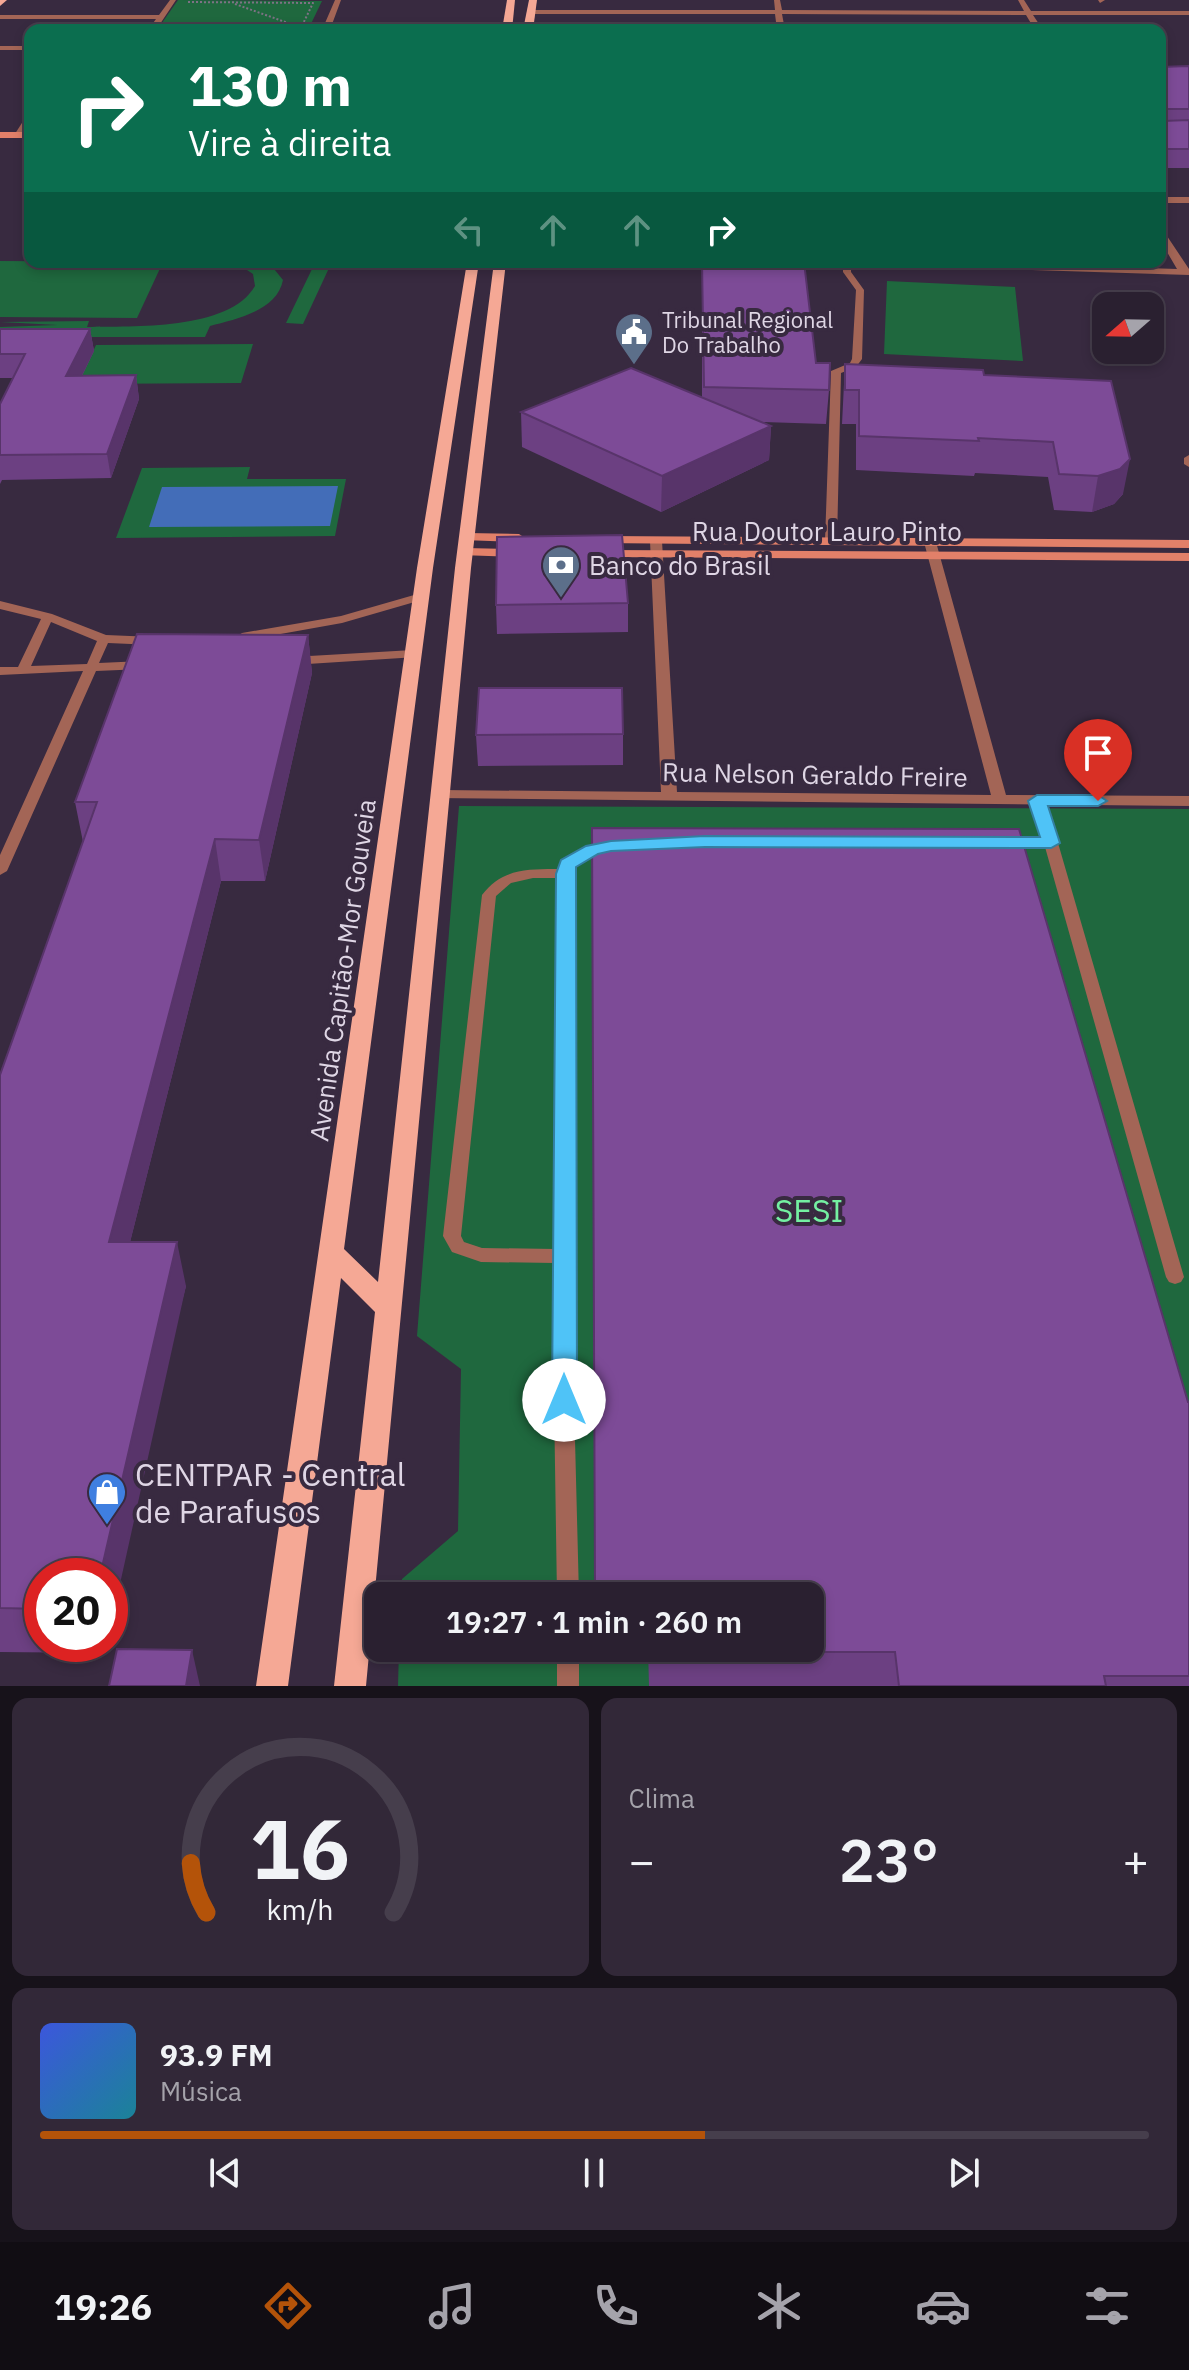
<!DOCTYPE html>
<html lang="pt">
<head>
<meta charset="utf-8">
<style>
  body { margin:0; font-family:"IBM Plex Sans",sans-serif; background:#322838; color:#f1f3f6; height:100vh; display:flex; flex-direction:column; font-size:30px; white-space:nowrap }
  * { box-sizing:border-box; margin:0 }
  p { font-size:26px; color:#a5a3ab }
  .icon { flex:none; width:44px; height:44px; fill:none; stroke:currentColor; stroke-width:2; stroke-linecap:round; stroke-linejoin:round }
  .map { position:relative; height:1686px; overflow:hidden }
  .side { display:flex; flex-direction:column; gap:12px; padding:12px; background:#17121a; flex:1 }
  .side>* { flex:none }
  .guide { position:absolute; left:24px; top:24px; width:1142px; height:244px; border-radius:16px; box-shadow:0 4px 12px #0003,0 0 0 2px #463e4c; background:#0b6e4f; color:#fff; overflow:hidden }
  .needle { width:52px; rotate:250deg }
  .controls { position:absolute; left:1092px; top:292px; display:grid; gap:16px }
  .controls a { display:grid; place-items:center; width:72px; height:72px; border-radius:16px; background:#2a2030; box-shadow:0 4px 12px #0003,0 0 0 2px #463e4c; font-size:40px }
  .speed { position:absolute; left:24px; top:1558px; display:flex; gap:16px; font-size:40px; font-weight:700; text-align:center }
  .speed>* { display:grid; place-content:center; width:104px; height:104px; border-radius:50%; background:#2a2030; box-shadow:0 4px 12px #0003,0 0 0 2px #463e4c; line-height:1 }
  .speed .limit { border:12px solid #d22; background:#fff; color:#111 }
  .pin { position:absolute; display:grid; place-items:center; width:68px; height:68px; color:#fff; margin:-82px -34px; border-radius:50% 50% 50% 0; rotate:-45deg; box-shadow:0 0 8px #0007 }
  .pin .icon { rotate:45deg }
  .me { position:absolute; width:88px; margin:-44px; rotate:0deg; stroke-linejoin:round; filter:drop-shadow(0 0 6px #0008) }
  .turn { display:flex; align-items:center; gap:28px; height:168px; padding:0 32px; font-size:36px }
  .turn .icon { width:104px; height:104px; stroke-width:2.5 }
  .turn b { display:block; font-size:56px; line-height:68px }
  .lanes { display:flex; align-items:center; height:76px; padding:0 32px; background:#0003; justify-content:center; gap:40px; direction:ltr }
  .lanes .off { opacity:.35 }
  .big { font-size:60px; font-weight:600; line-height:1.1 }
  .side .tile { flex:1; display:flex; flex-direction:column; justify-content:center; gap:12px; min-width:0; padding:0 28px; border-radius:16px; background:#322838 }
  .side .dial { align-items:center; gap:0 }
  .dial svg { height:208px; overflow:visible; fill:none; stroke:#463e4c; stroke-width:7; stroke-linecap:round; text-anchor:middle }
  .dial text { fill:#f1f3f6; stroke:none }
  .song { display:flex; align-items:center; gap:24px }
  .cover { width:96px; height:96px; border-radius:12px; background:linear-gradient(135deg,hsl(230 70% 55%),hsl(190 70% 35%)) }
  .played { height:8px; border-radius:4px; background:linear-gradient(90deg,#b45309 60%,#463e4c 60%) }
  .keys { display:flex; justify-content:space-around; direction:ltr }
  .heat { display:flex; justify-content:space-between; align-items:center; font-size:44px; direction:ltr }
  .side .tiles { flex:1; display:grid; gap:12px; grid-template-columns:1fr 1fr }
  .tile:last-child { grid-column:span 2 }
  .trip { position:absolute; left:364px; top:1582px; width:460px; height:80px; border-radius:16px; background:#2a2030; box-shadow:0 4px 12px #0003,0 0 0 2px #463e4c; font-weight:600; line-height:80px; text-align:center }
  .dock { display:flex; height:128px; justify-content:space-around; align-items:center; background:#110d13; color:#a5a3ab }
  .dock .icon { width:56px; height:56px }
  .dock .on { color:#b45309 }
  .dock b { font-size:36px; color:#f1f3f6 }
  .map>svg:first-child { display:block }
  .green { fill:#1f683e }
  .water { fill:#436db8 }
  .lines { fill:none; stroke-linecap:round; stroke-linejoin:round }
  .path { stroke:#7e7285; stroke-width:2; stroke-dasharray:2 2; stroke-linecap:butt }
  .lane { fill:#a36556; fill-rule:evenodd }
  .street { fill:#a36556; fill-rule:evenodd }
  .secondary { fill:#e28069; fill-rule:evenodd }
  .primary { fill:#f5a895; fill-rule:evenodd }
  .wall { fill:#6c4082 }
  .shaded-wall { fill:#58346a }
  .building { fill:#7d4b97; stroke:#58346a; stroke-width:2 }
  .route { fill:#4fc3f7; stroke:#337fa1; stroke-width:2 }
  .labels { text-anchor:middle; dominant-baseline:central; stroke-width:8; stroke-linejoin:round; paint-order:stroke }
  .far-poi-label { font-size:22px; fill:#dfd6e5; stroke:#382a40; text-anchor:start }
  .street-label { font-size:26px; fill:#dfd6e5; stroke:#382a40 }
  .poi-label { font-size:26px; fill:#dfd6e5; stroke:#382a40; text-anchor:start }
  .near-park-label { font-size:32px; fill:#74f0a2; stroke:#382a40 }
  .near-poi-label { font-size:32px; fill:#dfd6e5; stroke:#382a40; text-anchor:start }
</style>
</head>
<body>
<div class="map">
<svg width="1189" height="1686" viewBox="0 0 1189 1686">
  <rect width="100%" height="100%" fill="#382a40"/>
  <!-- green -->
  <g class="green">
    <path d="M178 0 322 1 308 30H157Z"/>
    <path d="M0 261 163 262 137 318 0 317Z"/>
    <path d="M235 262 270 264 283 280C277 311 236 319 210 326L205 337H0V327L58 325 0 322 89 321 87 327C132 326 229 331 255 286L253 274Z"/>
    <path d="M313 267 329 268 303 324 286 323Z"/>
    <path d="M887 281 1015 287 1023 361 884 354Z"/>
    <path d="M253 344 241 383 78 384 96 345Z"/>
    <path d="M250 467 247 479H346L335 536 116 538 142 468Z"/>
    <path d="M459 806 1189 809V1686H398L399 1648H810V1596H402V1579L458 1531 461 1369 417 1336Z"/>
  </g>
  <!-- water -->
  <path class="water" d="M338 486 330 526 149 527 162 487Z"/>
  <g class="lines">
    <!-- path -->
    <g class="path">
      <path d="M188 2 313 3 300 30"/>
      <path d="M235 4 302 28"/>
    </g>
    <!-- lane -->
    <g class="lane">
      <path d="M1098 0H1105L1100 3Z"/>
      <path d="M843 262H851V272L864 290 862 359 856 367 841 373 837 541 831 544 825 541 831 371 850 363 852 359 856 290 843 272Z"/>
      <path d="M1189 455V467L1184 464V458Z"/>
      <path d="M421 593 425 595V599L342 623 242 641 236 637 242 633 341 616Z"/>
      <path d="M0 601 52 614 106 635 154 637 160 641 154 645 108 643 99 663 143 661 149 665 143 669 96 671 7 871 0 875V855L83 671 0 675V667H18L41 619 0 609ZM51 622 97 641 87 664 31 666Z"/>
      <path d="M413 650 417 651 419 654 417 657 292 665 286 661 292 657Z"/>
      <path d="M1037 797 1044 801 1058 843 1184 1277 1181 1282 1175 1284 1169 1282 1166 1277 1045 847H1007L1000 843 1007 839H1043L1030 801Z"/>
      <path d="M611 842 616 843 618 846 616 849C598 853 580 856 572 874L574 1400 579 1596H557L554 1400 555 1263 481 1262 452 1252 443 1236 482 895C502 868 529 869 560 869 571 850 590 846 611 842ZM533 878H558L555 1249 482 1248 464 1242 461 1236 496 896 511 883Z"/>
      <rect x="557" y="1648" width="22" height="38"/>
    </g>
    <!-- street -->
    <g class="street">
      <path d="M170 0H176L156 30H148L156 19H0V15H159Z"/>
      <path d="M335 0H341L331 27H508L512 29 322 30Z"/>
      <path d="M774 0H780L782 10 1024 11 1018 0H1024L1031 11H1189V15H1033L1043 30H1035L1026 15 782 14 785 30H777L775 14H531L527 12 531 10H775Z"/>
      <rect x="0" y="46" width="30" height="4"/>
      <path d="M27 115H30V122L19 137H13Z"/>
      <rect x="1160" y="197" width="29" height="6"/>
      <path d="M1160 229 1163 230 1189 269V275L873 265 868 262H966L1177 269 1160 240Z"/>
      <path d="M656 537 662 541 677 792 991 795 924 542 930 538 936 542 1006 795 1189 796V806L435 798 432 795 435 792 440 790 661 792 650 541Z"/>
    </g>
    <!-- secondary -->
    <g class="secondary">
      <rect x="0" y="132" width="30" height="6"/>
      <path d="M467 533 519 534 525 538 519 542 463 540V534Z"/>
      <path d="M603 536 1189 540V548L598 543 597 540Z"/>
      <path d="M465 548 516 549 522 553 516 557 460 555 459 552Z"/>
      <path d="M603 550 1189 553V561L598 557 597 554Z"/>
    </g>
    <!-- primary -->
    <g class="primary">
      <path d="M0 0H7L0 6Z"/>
      <path d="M507 0H515L512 30H502Z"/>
      <path d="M529 0H537L533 30H523Z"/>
      <path d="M467 262H479L433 568 344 1249 378 1282 455 568 494 262H506L471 568 366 1686H334L375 1312 341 1278 288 1686H256L417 568Z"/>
    </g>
  </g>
  <!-- wall -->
  <g class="wall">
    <path d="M1189 66V168H1160V67Z"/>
    <path d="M702 262 816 363 829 390 826 424 763 422 771 426 769 460 661 512 522 447 521 412 702 397Z"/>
    <path d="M0 329H90L94 351 82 376 136 375 139 399 111 478 2 480 0 484V404L13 378H0Z"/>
    <path d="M845 364 984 375 1123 494 1114 504 1092 512 1054 510 1048 477 975 473 974 476 856 470V424H842Z"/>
    <path d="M628 603V632L497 634 496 605Z"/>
    <path d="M308 635 312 673 265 881H221L130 1242 186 1286 110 1576H42V1644H107L105 1653 0 1652V1075L83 842 75 802Z"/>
    <path d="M623 734V765L478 766 476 735Z"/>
    <path d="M592 828 1188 1402H1189V1686H649L648 1648H810V1596H595Z"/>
  </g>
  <!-- shaded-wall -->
  <g class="shaded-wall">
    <path d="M90 329 94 351 70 400 66 376Z"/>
    <path d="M136 375 139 399 111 478 107 454Z"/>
    <path d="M771 426 769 460 661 512 662 476Z"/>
    <path d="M1130 459 1123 494 1114 504 1092 512 1098 476Z"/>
    <path d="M308 635 312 673 265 881 259 840Z"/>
    <path d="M215 839 221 881 119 1286 109 1242Z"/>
    <path d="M177 1242 186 1286 110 1629V1576H100Z"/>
    <path d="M102 1644H107L105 1653Z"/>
    <path d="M192 1650 200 1686H186Z"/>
  </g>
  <!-- building -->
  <g class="building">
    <path d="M1189 66V109H1163L1160 112 1163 121 1189 120V149H1160V67Z"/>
    <path d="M702 262H804L816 363H830L829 390 704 387Z"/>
    <path d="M0 329H90L66 376 136 375 107 454 0 455V404L25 354H0Z"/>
    <path d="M845 364 983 370 984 375 1111 381 1130 459 1120 469 1098 476 1059 474 1053 442 978 438 979 441 859 436V390H845Z"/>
    <path d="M631 368 771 426 662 476 521 412Z"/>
    <path d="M622 535 628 603 496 605 497 537Z"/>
    <path d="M137 634 308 635 259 840 215 839 109 1242H177L100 1576H42V1609L0 1608V1075L97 802H75Z"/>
    <path d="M479 688H622L623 734 476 735Z"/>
    <path d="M592 828 1019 829 1188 1402H1189V1676H1104L1106 1686H899L895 1652H651V1648H810V1596H649V1592H595Z"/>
    <path d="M117 1649 192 1650 186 1686H109Z"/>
  </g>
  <!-- route -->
  <path class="route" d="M1037 795H1098L1107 801 1098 806H1048L1060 843 1051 848 705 847 611 851 598 854 576 867 577 1400 573 1407 564 1410 556 1407 552 1400 556 874 561 860 586 846 611 841 705 836 1040 837 1028 801Z"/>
  <!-- icons -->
  <defs>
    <g id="civic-pin" transform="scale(2)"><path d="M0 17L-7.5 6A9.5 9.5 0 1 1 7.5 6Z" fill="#5c6f8a" stroke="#382a40"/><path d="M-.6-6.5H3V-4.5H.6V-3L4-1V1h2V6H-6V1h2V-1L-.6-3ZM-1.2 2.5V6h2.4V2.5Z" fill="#fff"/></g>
    <g id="bank-pin" transform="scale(2)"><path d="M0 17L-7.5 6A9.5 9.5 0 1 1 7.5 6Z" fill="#5c6f8a" stroke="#382a40"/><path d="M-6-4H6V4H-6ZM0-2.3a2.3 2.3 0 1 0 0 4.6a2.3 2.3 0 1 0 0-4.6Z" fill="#fff"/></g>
    <g id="shop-pin" transform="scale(2)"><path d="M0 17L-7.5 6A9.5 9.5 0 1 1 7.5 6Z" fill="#3f7fe0" stroke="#382a40"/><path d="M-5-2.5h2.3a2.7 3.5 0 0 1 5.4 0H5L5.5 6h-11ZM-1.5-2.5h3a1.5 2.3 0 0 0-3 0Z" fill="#fff"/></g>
  </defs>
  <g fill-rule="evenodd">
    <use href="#civic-pin" x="634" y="332"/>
    <use href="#bank-pin" x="561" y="565"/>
    <use href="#shop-pin" x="107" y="1492"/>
  </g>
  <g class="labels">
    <!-- far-poi labels -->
    <g class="far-poi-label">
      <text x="662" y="319">Tribunal Regional<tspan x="662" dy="25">Do Trabalho</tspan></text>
    </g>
    <!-- street labels -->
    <g class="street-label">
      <text x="827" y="531">Rua Doutor Lauro Pinto</text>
      <text transform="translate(815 774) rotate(1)">Rua Nelson Geraldo Freire</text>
      <text transform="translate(342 970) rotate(-82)">Avenida Capitão-Mor Gouveia</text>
    </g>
    <!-- poi labels -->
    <g class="poi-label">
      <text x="589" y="565">Banco do Brasil</text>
    </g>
    <!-- near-park labels -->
    <g class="near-park-label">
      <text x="809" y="1210">SESI</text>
    </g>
    <!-- near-poi labels -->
    <g class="near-poi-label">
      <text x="135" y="1474">CENTPAR - Central<tspan x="135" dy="37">de Parafusos</tspan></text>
    </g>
  </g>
</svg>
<div class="controls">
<a><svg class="needle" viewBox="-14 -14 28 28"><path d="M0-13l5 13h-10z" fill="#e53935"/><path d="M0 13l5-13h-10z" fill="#a5a3ab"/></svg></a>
</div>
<div class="speed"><div class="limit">20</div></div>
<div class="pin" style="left:1098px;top:801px;background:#d93025"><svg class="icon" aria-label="arrive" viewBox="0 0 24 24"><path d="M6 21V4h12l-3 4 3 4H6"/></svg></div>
<svg class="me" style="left:564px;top:1400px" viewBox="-20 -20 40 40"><circle r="19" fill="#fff"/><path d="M0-13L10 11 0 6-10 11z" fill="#4fc3f7"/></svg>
<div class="trip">19:27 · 1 min · 260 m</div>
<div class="guide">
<div class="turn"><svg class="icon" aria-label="right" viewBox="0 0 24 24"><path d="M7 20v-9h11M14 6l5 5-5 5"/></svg><div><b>130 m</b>Vire à direita</div></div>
<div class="lanes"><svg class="icon off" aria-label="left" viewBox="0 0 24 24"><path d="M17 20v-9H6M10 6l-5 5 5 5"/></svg><svg class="icon off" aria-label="ahead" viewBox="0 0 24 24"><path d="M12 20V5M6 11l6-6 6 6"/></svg><svg class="icon off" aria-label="ahead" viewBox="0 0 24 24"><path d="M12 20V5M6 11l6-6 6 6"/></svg><svg class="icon" aria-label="right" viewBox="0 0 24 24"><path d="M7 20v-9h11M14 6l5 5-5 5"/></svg></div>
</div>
</div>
<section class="side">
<div class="tiles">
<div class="tile dial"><svg viewBox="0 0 100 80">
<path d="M14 69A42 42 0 1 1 86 69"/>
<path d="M14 69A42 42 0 0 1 8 50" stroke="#b45309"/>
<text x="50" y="56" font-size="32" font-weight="700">16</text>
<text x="50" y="72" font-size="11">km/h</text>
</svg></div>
<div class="tile"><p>Clima</p>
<div class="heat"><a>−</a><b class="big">23°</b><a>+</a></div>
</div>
<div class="tile">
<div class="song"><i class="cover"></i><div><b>93.9 FM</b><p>Música</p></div></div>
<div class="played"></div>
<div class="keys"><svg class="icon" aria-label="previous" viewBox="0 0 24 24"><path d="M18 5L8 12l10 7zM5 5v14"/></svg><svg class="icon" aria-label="pause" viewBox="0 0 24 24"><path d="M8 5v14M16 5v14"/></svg><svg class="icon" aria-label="next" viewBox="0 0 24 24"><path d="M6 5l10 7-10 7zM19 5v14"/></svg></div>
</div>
</div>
</section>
<nav class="dock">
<b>19:26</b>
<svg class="icon on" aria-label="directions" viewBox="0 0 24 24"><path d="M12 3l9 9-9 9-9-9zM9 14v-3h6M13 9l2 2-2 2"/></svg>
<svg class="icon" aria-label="music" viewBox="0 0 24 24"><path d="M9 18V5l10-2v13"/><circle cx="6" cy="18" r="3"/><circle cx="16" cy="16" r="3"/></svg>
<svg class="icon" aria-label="phone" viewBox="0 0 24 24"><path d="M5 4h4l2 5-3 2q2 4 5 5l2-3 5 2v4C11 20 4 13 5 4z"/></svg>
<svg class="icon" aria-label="climate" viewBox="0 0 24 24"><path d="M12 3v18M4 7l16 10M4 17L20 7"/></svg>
<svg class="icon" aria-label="car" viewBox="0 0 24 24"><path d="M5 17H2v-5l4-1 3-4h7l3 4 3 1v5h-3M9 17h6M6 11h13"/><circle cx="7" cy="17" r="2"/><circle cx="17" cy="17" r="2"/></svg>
<svg class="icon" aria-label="filters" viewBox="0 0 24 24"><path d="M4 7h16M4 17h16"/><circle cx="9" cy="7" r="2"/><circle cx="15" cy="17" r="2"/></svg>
</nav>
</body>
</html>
